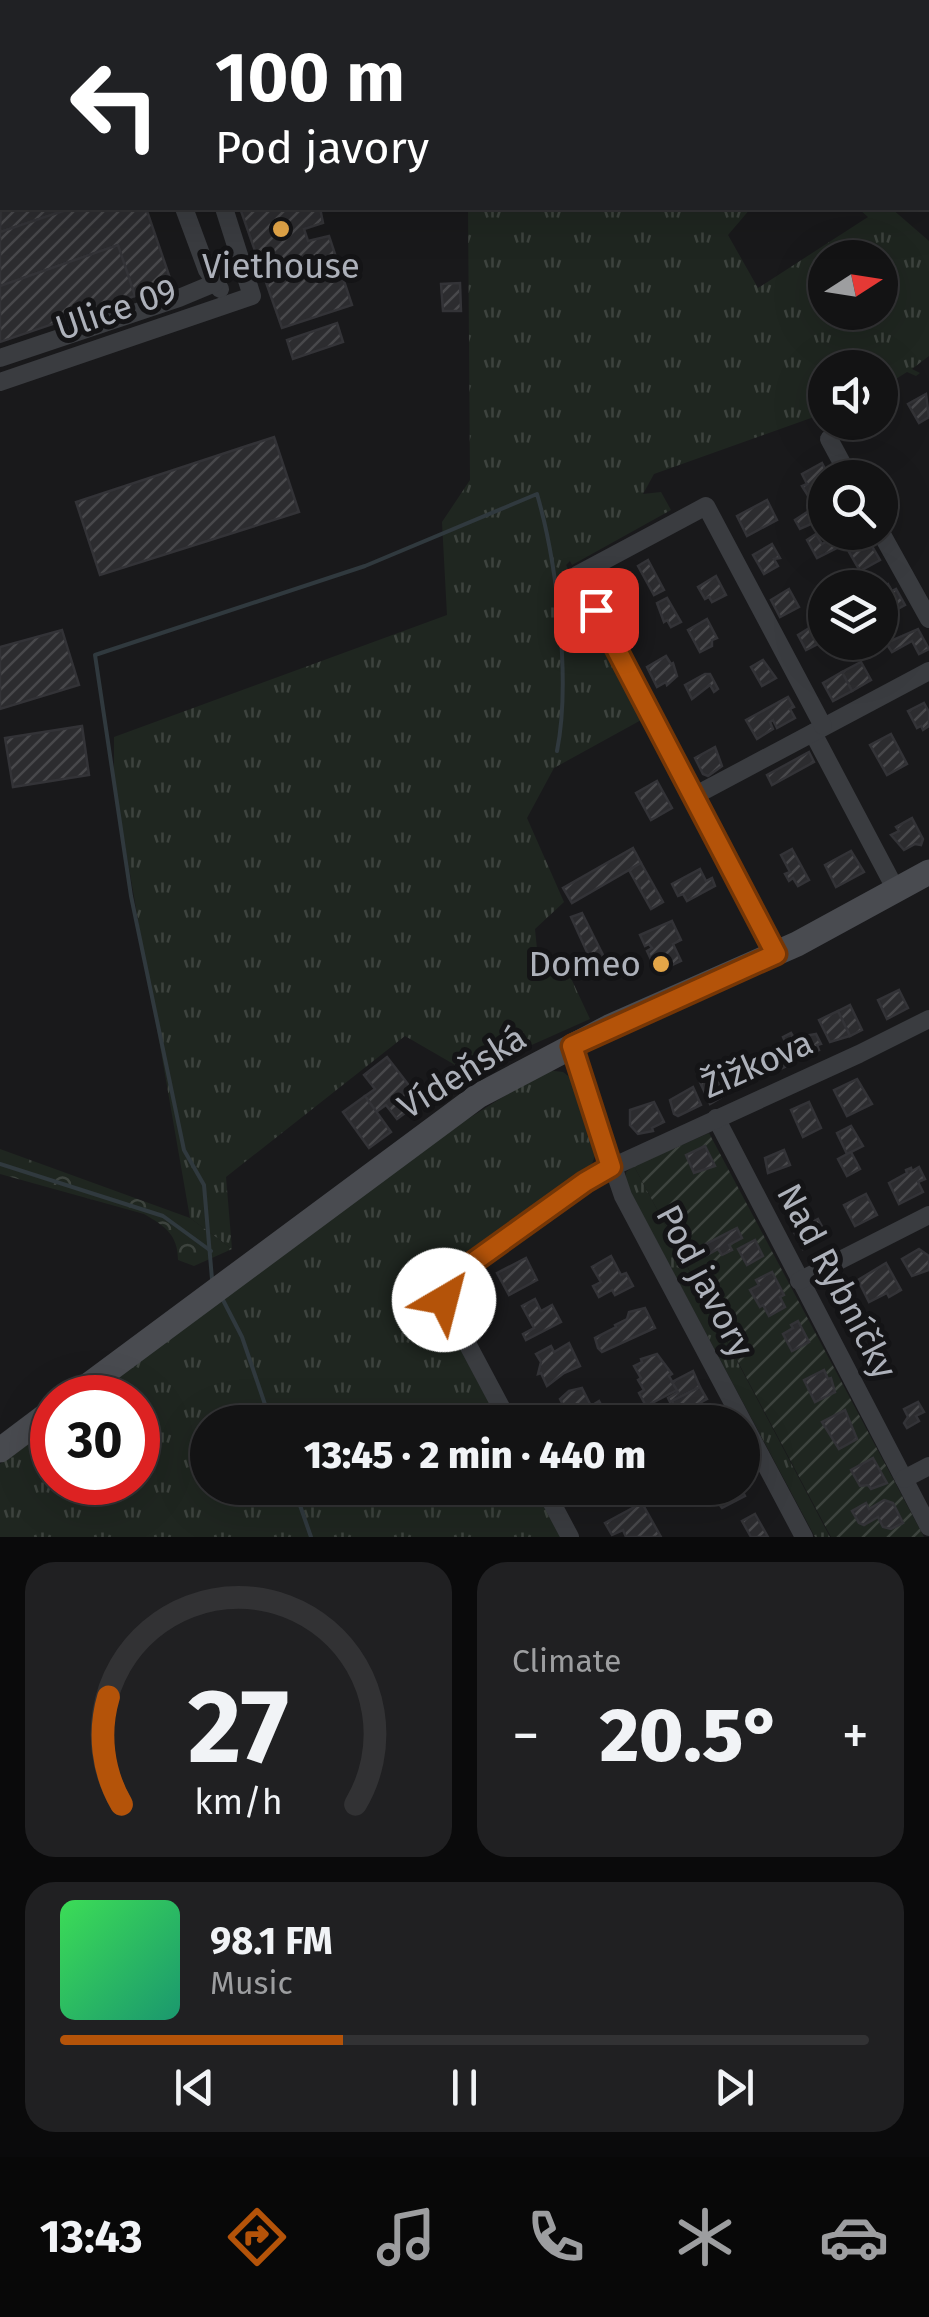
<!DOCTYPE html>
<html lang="en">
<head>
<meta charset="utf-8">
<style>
  body { margin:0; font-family:"Fira Sans",sans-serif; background:#202022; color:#f1f3f6; height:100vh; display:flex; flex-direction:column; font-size:38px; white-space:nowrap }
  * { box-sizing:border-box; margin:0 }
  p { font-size:32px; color:#9d9ea0 }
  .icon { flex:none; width:55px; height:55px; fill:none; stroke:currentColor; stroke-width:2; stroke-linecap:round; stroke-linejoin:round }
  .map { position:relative; height:1537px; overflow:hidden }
  .sheet { display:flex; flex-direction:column; gap:25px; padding:25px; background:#0a0a0b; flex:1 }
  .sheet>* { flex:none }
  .top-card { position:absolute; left:0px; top:0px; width:930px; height:210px; box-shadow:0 10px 40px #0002,0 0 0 2px #323234; background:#202124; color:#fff; overflow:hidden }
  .needle { width:65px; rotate:78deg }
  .fabs { position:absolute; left:808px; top:240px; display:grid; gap:20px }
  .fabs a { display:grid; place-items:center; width:90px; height:90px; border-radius:50%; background:#131314; box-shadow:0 10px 40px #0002,0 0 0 2px #323234; font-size:50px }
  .speed { position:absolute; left:30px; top:1375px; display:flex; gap:20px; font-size:50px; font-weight:700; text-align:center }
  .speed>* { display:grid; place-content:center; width:130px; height:130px; border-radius:50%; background:#131314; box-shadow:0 10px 40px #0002,0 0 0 2px #323234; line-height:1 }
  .speed .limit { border:15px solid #d22; background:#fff; color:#111 }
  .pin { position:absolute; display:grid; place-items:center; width:85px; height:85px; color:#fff; margin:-42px; border-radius:20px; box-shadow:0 5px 15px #0006 }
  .me { position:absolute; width:110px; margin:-55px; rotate:37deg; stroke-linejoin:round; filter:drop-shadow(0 0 8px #0008) }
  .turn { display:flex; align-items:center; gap:35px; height:210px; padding:0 50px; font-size:45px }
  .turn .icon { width:130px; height:130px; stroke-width:2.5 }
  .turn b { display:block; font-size:70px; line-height:85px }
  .big { font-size:75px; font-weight:800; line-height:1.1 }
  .sheet .widget { flex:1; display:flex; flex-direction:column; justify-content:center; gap:15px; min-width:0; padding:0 35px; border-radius:30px; background:#202022 }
  .sheet .dial { align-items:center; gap:0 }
  .dial svg { height:260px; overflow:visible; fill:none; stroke:#323234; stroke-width:7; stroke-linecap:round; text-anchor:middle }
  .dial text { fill:#f1f3f6; stroke:none }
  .song { display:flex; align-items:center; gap:30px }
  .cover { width:120px; height:120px; border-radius:15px; background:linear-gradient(135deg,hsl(130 70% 55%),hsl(160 70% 35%)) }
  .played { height:10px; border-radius:5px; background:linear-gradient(90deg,#b45309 35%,#323234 35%) }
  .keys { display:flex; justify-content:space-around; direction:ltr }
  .heat { display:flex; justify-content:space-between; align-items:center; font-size:55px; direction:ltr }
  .sheet .tiles { flex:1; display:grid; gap:25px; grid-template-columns:1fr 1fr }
  .widget:last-child { grid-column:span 2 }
  .trip { position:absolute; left:190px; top:1405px; width:570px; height:100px; border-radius:50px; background:#131314; box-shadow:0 10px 40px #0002,0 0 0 2px #323234; font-weight:800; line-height:100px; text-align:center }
  .tabs { display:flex; height:160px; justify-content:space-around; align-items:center; background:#080808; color:#9d9ea0 }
  .tabs .icon { width:70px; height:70px }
  .tabs .on { color:#b45309 }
  .tabs b { font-size:45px; color:#f1f3f6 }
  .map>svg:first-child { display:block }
  .grass { fill:url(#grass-tufts); fill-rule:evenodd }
  .forest { fill:url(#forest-crowns) }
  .garden { fill:url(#garden-furrows) }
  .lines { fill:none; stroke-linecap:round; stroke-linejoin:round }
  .stream { stroke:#30393e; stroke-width:4 }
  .building { fill:url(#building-hatch); stroke:#333337; stroke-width:2.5 }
  .street { stroke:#3a3c40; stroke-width:18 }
  .secondary { stroke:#494b50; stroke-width:25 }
  .route-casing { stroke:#753606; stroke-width:25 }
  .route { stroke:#b45309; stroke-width:18 }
  .poi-dot { fill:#e4a648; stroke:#141416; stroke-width:4 }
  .labels { text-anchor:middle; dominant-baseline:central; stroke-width:10; stroke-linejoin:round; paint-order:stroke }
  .poi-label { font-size:35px; fill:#adb1ba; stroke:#141416 }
  .street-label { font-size:35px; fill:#adb1ba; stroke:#141416 }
</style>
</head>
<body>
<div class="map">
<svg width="929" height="1537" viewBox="0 0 929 1537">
  <defs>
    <pattern id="grass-tufts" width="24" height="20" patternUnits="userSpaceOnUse" patternTransform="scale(2.5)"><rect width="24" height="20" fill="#1f2620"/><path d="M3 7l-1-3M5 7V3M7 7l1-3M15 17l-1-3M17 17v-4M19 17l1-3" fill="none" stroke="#3d433e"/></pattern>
    <pattern id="forest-crowns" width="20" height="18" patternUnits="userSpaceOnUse" patternTransform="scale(2.5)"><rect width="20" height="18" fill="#1f2620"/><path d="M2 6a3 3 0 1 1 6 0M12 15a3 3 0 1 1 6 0" fill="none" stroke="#3d433e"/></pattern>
    <pattern id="garden-furrows" width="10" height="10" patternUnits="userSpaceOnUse" patternTransform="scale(2.5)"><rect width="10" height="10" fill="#1f2620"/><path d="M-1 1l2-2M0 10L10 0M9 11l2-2" fill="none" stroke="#3d433e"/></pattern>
    <pattern id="building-hatch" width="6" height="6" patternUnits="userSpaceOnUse" patternTransform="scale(2.5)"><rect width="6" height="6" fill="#2c2c2f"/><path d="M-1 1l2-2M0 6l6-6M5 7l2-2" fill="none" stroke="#48484b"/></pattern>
  </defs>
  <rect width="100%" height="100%" fill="#19191b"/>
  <!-- grass -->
  <g class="grass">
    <path d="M468 208H719L720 211 724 208H751L728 235 758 288 868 217 858 208H891L929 241V356L912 369 920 373 916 376 907 372 880 389V368H825V413L654 474 643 494 661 492 671 510 572 565 570 561 566 565 643 719 554 768 527 818 564 902 535 929 537 949 557 977 569 974 590 1019 469 1073 405 1036 226 1177 232 1249 190 1218 114 782V737L447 615 442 522 470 480ZM825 258H880V312H825Z"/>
    <path d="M546 1070 563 1072 572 1079 597 1151 591 1166 581 1175 436 1282 438 1299 502 1422H208V1488H536L561 1537H0V1464L52 1425V1482H138V1398L90 1397 463 1122Z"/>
    <path d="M634 1166 830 1537H815L625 1182 626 1172Z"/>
  </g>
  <!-- forest -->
  <path class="forest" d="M0 1149 190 1218 232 1249 194 1266 178 1260C178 1235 165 1226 144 1214L0 1174Z"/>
  <!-- garden -->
  <path class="garden" d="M709 1133 924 1537H831L634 1166Z"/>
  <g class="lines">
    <!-- stream -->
    <g class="stream">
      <path d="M0 1164 163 1216 211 1251"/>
      <path d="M212 1279 204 1185 184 1150 131 896 95 655 365 566 537 494C557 563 571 681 557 751"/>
      <path d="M223 1300 242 1337 271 1422"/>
      <path d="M294 1488 311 1537"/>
    </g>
  </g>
  <!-- building -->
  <g class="building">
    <path d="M0 35H2L0 159Z"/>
    <path d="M2 174V208H72L0 232Z"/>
    <path d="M72 208H146L172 284 135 296 118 245 0 286V232Z"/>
    <path d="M240 208H320L323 223 304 229 308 241 329 236 352 305 282 328Z"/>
    <path d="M118 245 135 296 0 342V286Z"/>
    <path d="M460 283 461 311H443L441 284Z"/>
    <path d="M337 323 343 342 293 359 287 340Z"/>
    <path d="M926 394 929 417 919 423 908 404Z"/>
    <path d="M274 437 299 512 100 575 76 502Z"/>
    <path d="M822 463 830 478H825V493L810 499 802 486 807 484 802 474Z"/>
    <path d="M767 500 777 520 747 536 737 516Z"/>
    <path d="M818 505 825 518 800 529 795 520Z"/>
    <path d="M816 534 822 544 836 536 841 546 817 558 807 540Z"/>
    <path d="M869 541 880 560 860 571 849 552Z"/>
    <path d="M772 544 780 558 774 559 778 566 764 574 753 555Z"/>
    <path d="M648 560 664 590 654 595 638 566Z"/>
    <path d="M716 576 726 595 712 602 709 597 705 599 698 587Z"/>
    <path d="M888 584 892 591 896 589 905 605 883 617 880 589Z"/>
    <path d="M789 589 799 607 780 617 771 600Z"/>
    <path d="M667 598 681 622 671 627 667 620 664 622 657 603Z"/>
    <path d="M707 619 717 638 712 640V646L700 652 688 630Z"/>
    <path d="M811 627 820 643 806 650 798 635Z"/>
    <path d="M918 629 929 649 919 654 912 641 892 652 886 643Z"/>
    <path d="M62 630 79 685 0 709V647Z"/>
    <path d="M666 656 671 664 673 663 677 676 667 685 666 682 657 687 647 667Z"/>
    <path d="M763 660 776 678 762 686 751 667Z"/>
    <path d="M861 662 871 680 852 691 842 672Z"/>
    <path d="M842 672 852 691 833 701 823 683Z"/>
    <path d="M705 674H710L718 689 714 692 710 685 692 699 685 685Z"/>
    <path d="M788 697 794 707 790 709 795 718 777 728 773 720 770 722 773 729 757 739 746 720Z"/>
    <path d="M924 703 929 712V726L923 730 921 726 917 728 908 711Z"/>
    <path d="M82 726 89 775 13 787 5 738Z"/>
    <path d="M891 734 907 764 887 775 870 745Z"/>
    <path d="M715 747 722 766 708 776 703 774 695 758Z"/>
    <path d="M809 752 814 762 772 785 767 775Z"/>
    <path d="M657 781 672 808 651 820 636 793Z"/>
    <path d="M912 818 923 839 921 845 915 844 904 850 891 835 899 831 896 827Z"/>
    <path d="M633 848 641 863 572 903 563 888Z"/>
    <path d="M792 849 809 880 798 886 793 878 789 881 785 874 790 872 781 855Z"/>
    <path d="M851 851 864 872 836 887 825 865Z"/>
    <path d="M641 863 663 902 651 909 629 870Z"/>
    <path d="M700 869 706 881 712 878 715 886 687 901 683 894 678 896 672 884Z"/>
    <path d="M582 913 604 957 592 963 571 917Z"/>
    <path d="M672 921 681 940 673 944 681 961 657 972 647 951 652 948 649 944 645 946 640 935Z"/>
    <path d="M899 990 908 1008 887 1019 878 1000Z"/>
    <path d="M850 1005 862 1030 850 1036 838 1011Z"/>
    <path d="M838 1011 850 1036 830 1042 819 1020Z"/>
    <path d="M791 1033 794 1038 816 1034 821 1044 817 1045 819 1050 801 1058 798 1051 791 1054 783 1037Z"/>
    <path d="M779 1055 785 1067 761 1078 753 1062 762 1058 764 1063Z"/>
    <path d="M387 1057 421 1101 397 1119 386 1105 376 1112 365 1096 375 1089 364 1075Z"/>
    <path d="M724 1073 732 1091 710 1104 699 1080 701 1076 706 1074 711 1079Z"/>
    <path d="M857 1079 872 1104 847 1116 834 1090Z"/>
    <path d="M693 1087 701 1105 678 1116 674 1114 670 1100Z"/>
    <path d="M365 1096 391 1132 369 1148 343 1112Z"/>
    <path d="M654 1102 664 1122 652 1128 653 1131 638 1134 630 1125V1110Z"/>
    <path d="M809 1102 821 1128 803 1137 791 1110Z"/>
    <path d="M851 1126 863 1146 847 1154 837 1133Z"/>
    <path d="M705 1146 715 1166 694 1173 686 1155Z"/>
    <path d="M784 1150 790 1165 768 1173 765 1158Z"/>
    <path d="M851 1152 860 1169 847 1176 838 1159Z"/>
    <path d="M919 1167 925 1179 918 1182 923 1192 899 1204 889 1183 907 1173 906 1170 911 1168 912 1171Z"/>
    <path d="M866 1194 877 1215 855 1226 844 1205Z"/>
    <path d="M818 1219 827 1236 803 1249 794 1232Z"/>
    <path d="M737 1228 742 1238 729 1245 732 1250 722 1255 718 1249 707 1255 702 1246Z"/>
    <path d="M755 1240 763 1256 747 1265 738 1249Z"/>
    <path d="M919 1249 929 1256V1270L912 1276 902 1259Z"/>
    <path d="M611 1256 621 1275 626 1273 633 1286 615 1295 612 1290 599 1297 593 1286 601 1282 592 1267Z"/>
    <path d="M526 1258 537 1280 509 1295 497 1273Z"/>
    <path d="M886 1263 901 1290 889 1297 887 1293 869 1302 858 1280Z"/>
    <path d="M772 1272 784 1295 780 1297 785 1307 769 1316 763 1305 760 1307 750 1290 759 1285 756 1280Z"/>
    <path d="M535 1299 541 1311 552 1305 561 1322 526 1340 523 1334 534 1328 522 1306Z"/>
    <path d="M645 1308 655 1328 602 1352 598 1348 595 1338 616 1327 615 1325 627 1319 629 1312Z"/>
    <path d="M798 1321 809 1342 792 1351 783 1334 793 1328 791 1325Z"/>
    <path d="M569 1343 580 1366 564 1373 547 1386 541 1373 538 1374 541 1362 536 1354 551 1346 554 1352Z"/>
    <path d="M657 1354 672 1374 669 1376 677 1390 646 1406 639 1393 644 1390 638 1380 641 1378 634 1366 642 1362 641 1359Z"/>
    <path d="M824 1370 828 1379 831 1378 835 1392 815 1402 804 1380Z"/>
    <path d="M693 1371 700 1387 670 1402 668 1398 678 1392 672 1382Z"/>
    <path d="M700 1387 707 1399 687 1410 697 1422H664L663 1420 671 1416 669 1413 676 1409 672 1401Z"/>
    <path d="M582 1388 591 1406 599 1401 609 1419 602 1422H572L560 1399 569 1391Z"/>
    <path d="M918 1402 924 1412 916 1416 919 1421 907 1428 904 1423 908 1417 904 1409Z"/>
    <path d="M845 1410 857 1439 839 1449 822 1422Z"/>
    <path d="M873 1458 887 1483 871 1489 868 1485 860 1486 851 1470Z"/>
    <path d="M707 1488H741L745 1496 722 1508Z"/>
    <path d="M884 1500 893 1503 903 1523 891 1529 883 1527 878 1517 864 1525 859 1523 852 1511 866 1503 869 1509Z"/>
    <path d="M642 1503 661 1537H626L623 1530 612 1535 605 1523Z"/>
    <path d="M755 1514 768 1537H751L742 1521Z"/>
  </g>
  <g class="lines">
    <!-- street -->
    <g class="street">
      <path d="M112 0 113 2"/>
      <path d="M182 2 189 0"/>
      <path d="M928 41 929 40"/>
      <path d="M184 208 207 270 220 289"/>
      <path d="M0 358 179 298 215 283"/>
      <path d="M0 382 252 296 224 208"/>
      <path d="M829 439 850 478"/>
      <path d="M880 531 929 619"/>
      <path d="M813 733 896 890"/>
      <path d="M694 796 929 671"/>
      <path d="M777 954 577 575 706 506 823 726"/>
      <path d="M572 1046 623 1196 804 1537"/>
      <path d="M716 1118 929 1527"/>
      <path d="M799 1281 929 1215"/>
      <path d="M509 1422 444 1300 443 1289 447 1281 597 1174 859 1054 929 1019"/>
      <path d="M904 1479 929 1466"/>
      <path d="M544 1488 570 1537"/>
    </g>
    <!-- secondary -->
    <g class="secondary">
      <path d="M71 1398 478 1096 609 1027 797 944 929 872"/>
      <path d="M0 1450 52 1411"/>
    </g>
  </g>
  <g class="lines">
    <!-- route casing -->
    <g class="route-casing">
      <path id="route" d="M444 1300 443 1289 447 1281 585 1182 611 1167 572 1046 776 954 596 610"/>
    </g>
    <!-- route -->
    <use href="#route" class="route"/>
  </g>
  <!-- markers -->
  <g class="poi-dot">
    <circle cx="281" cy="229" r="10"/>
    <circle cx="661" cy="964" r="10"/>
  </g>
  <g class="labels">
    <!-- poi labels -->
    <g class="poi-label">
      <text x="281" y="266">Viethouse</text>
      <text x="641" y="964" text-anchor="end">Domeo</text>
    </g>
    <!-- street labels -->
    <g class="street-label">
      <text transform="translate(116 309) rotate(-19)">Ulice 09</text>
      <text transform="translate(757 1064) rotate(-24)">Žižkova</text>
      <text transform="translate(462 1072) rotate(-32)">Vídeňská</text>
      <text transform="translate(705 1281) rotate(62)">Pod javory</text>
      <text transform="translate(837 1281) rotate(62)">Nad Rybníčky</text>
    </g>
  </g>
</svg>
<div class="fabs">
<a><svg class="needle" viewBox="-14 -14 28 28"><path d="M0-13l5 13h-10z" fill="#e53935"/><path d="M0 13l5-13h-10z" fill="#9d9ea0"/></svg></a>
<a><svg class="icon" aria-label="sound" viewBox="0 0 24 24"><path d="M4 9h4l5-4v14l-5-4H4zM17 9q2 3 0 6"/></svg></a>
<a><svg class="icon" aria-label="search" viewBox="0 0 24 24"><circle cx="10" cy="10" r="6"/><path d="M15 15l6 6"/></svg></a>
<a><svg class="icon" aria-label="layers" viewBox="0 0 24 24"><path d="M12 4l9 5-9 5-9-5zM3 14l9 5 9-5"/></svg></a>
</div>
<div class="speed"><div class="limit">30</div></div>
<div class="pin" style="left:596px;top:610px;background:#d93025"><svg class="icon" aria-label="arrive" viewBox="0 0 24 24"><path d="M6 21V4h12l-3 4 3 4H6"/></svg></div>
<svg class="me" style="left:444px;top:1300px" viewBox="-20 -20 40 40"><circle r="19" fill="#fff"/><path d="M0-13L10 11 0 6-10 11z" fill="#b45309"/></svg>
<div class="trip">13:45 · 2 min · 440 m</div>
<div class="top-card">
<div class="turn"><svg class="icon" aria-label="left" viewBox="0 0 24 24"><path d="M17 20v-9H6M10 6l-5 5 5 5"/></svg><div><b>100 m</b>Pod javory</div></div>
</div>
</div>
<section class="sheet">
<div class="tiles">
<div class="widget dial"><svg viewBox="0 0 100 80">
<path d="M14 69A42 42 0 1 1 86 69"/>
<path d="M14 69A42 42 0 0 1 10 36" stroke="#b45309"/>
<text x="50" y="56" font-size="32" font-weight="700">27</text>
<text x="50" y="72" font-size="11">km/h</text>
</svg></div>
<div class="widget"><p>Climate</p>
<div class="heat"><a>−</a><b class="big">20.5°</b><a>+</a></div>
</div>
<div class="widget">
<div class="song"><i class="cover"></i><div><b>98.1 FM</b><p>Music</p></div></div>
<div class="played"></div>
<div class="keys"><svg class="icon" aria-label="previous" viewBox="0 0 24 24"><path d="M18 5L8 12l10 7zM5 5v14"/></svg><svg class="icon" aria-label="pause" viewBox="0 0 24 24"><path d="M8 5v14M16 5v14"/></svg><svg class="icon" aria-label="next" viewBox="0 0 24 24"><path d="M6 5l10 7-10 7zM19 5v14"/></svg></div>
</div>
</div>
</section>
<nav class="tabs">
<b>13:43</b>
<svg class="icon on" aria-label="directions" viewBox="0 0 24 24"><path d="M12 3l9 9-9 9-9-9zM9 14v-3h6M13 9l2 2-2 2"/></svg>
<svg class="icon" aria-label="music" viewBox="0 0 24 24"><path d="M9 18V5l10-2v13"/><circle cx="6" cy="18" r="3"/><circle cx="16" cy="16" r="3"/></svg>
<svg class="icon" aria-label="phone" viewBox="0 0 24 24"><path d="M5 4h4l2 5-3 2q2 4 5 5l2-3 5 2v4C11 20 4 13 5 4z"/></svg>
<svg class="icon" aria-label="climate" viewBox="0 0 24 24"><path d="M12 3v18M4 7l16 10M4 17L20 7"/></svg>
<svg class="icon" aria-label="car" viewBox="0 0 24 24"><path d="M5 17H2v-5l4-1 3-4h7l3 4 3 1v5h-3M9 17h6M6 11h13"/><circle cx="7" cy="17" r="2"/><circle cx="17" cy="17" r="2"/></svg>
</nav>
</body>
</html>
